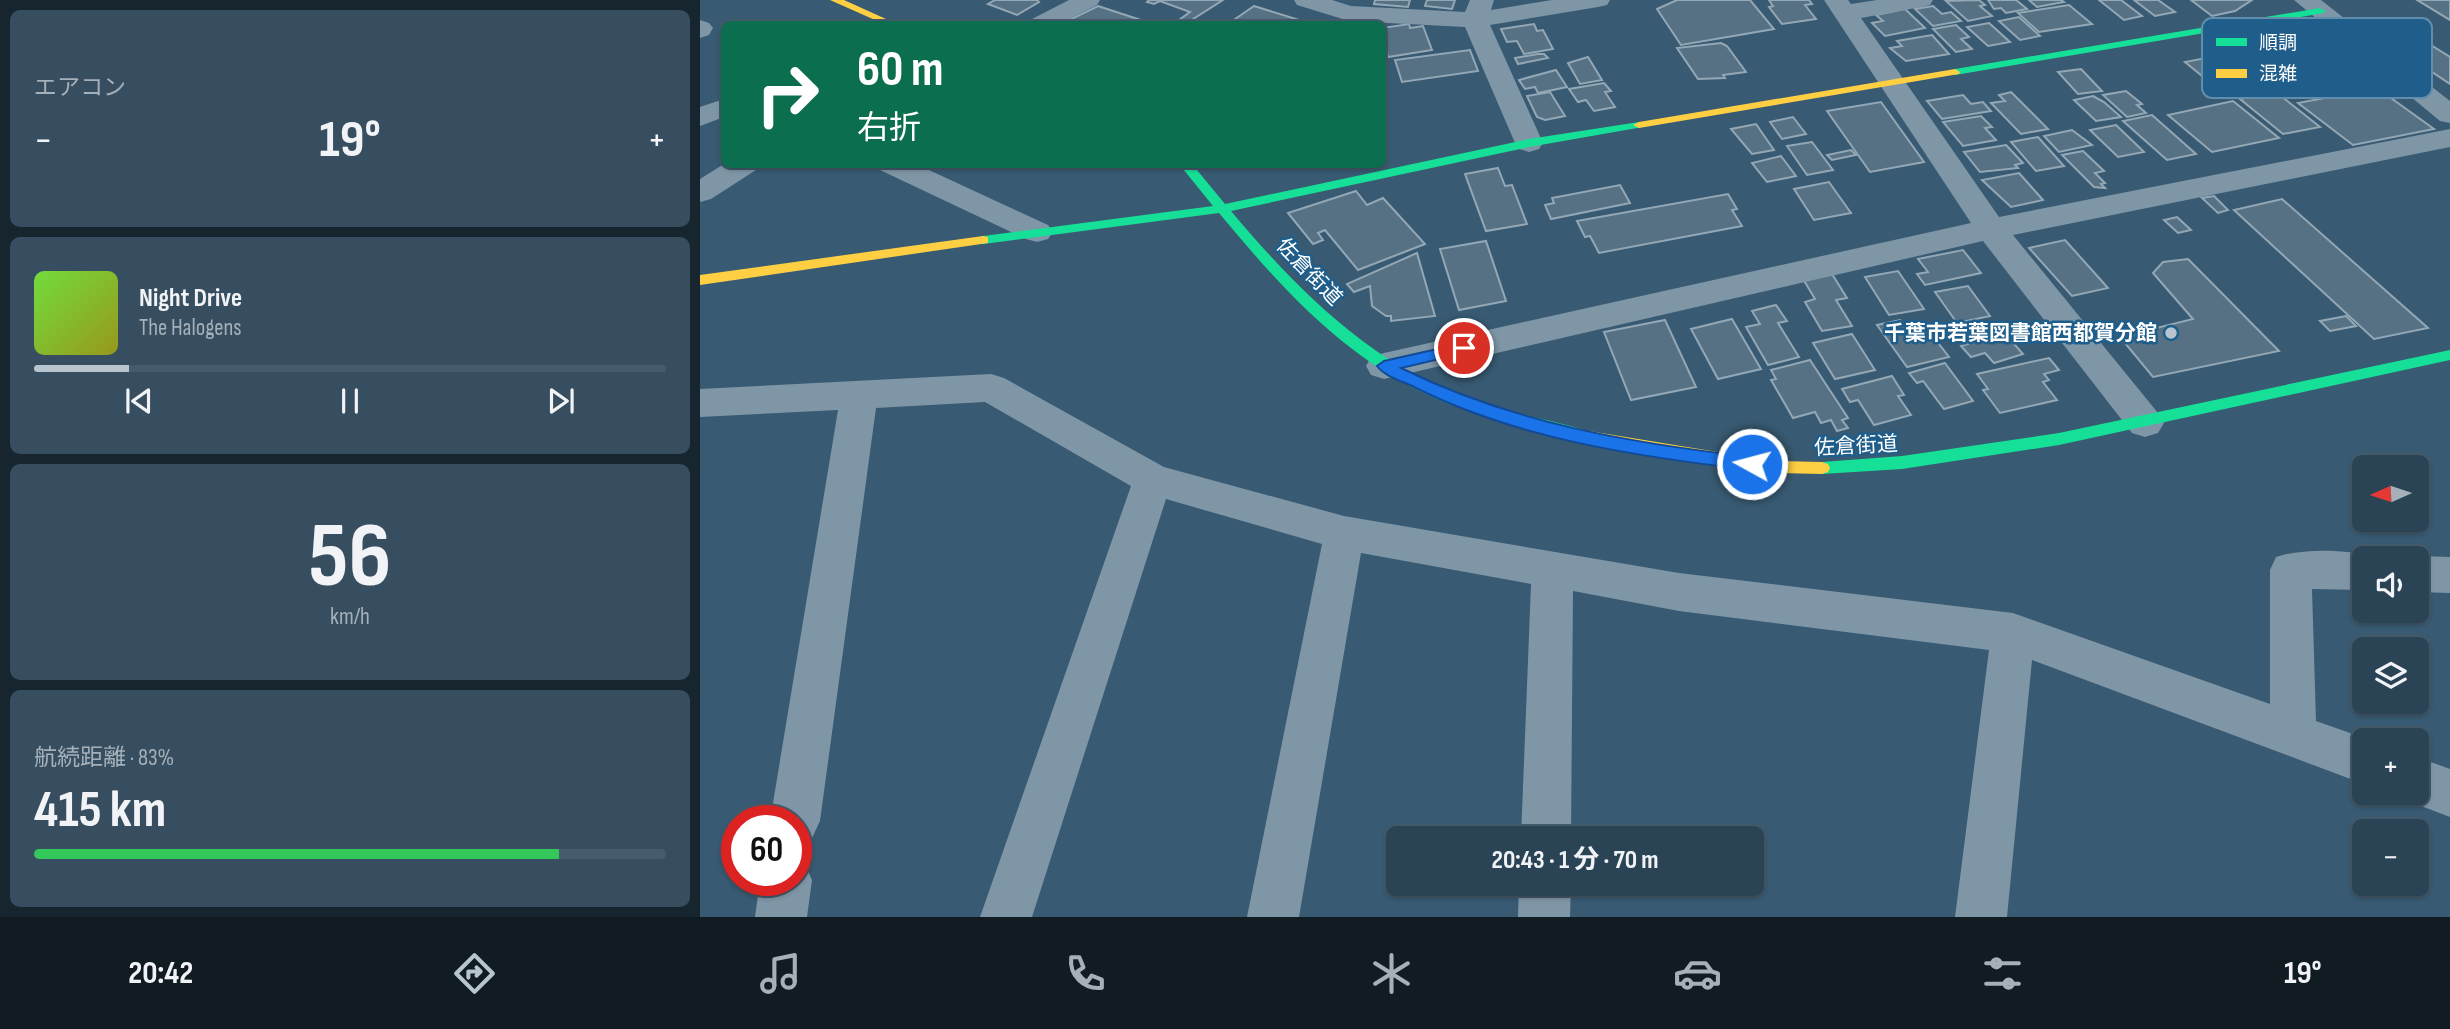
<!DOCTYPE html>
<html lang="ja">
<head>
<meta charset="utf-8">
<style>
  body { margin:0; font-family:"Sofia Sans Condensed","Noto Sans JP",sans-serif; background:#364e60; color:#f1f3f6; height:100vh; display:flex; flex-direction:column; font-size:26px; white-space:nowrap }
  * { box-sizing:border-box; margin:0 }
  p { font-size:23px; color:#a5b0b9 }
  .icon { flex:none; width:38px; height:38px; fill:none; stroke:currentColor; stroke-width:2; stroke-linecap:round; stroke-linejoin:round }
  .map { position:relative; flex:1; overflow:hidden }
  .drawer { display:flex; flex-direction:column; gap:10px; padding:10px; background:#17252f; width:700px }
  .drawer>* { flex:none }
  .hud { position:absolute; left:21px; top:21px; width:665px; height:147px; border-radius:10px; box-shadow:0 2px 5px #0004,0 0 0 2px #465c6c; background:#0b6e4f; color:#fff; overflow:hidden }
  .needle { width:46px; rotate:267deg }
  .tools { position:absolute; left:1652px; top:455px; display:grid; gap:14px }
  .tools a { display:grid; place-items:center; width:77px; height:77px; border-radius:10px; background:#2a4456; box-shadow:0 2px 5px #0004,0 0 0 2px #465c6c; font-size:35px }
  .speed { position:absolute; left:21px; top:805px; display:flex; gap:14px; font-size:35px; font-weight:700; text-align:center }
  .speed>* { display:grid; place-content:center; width:91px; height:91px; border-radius:50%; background:#2a4456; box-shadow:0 2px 5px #0004,0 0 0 2px #465c6c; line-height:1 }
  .speed .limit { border:10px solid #d22; background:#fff; color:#111 }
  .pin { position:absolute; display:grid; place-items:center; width:60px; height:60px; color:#fff; margin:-30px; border:4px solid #fff; border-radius:50%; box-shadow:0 2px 7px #0007 }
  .me { position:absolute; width:77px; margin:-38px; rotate:277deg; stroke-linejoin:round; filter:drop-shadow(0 0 5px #0008) }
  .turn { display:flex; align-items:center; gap:24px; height:147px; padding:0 21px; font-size:32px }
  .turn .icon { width:91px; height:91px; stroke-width:2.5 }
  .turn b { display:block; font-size:49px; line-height:60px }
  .big { font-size:52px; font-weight:700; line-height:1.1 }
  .drawer .card { flex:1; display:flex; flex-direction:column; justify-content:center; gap:10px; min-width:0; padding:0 24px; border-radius:10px; background:#364e60 }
  .drawer .dial { align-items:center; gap:0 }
  .dial b { font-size:91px; line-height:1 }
  .song { display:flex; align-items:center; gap:21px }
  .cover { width:84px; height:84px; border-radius:10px; background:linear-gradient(135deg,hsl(100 70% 55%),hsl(60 70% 35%)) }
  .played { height:7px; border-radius:4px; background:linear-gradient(90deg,#b9c5ce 15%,#465c6c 15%) }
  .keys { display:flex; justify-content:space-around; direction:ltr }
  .heat { display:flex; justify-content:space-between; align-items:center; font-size:38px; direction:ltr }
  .charge { height:10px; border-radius:5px; background:linear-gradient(90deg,#34c759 83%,#465c6c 0) }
  .trip { position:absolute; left:686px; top:826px; width:378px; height:70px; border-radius:10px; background:#2a4456; box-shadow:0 2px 5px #0004,0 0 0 2px #465c6c; font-weight:700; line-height:70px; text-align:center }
  .tabs { display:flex; height:112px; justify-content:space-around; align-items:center; background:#111b22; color:#a5b0b9 }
  .tabs .icon { width:49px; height:49px }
  .tabs .current { color:#b9c5ce }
  .tabs b { font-size:32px; color:#f1f3f6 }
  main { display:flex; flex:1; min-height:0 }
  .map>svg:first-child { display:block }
  .building { fill:#567184; stroke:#93a7b5; stroke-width:2 }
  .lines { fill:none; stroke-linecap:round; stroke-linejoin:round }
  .street { fill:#7f96a7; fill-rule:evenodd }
  .fast { fill:#16e098; fill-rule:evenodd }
  .slow { fill:#ffcf43; fill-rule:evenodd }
  .route { fill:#1a73e8; stroke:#114b97; stroke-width:2 }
  .poi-dot { fill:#b9c5ce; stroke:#1f5e8b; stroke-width:2.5 }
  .labels { text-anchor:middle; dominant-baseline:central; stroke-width:5; stroke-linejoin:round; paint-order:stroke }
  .street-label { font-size:21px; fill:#fff; stroke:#1f5e8b }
  .poi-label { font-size:21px; font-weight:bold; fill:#fff; stroke:#1f5e8b; text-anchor:end }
  .key { fill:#1f5e8b; stroke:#628eae; stroke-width:2 }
  .key-label { font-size:19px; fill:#fff }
</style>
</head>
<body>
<main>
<section class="drawer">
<div class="card"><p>エアコン</p>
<div class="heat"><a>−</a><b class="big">19°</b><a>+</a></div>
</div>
<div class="card">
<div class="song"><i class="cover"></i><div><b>Night Drive</b><p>The Halogens</p></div></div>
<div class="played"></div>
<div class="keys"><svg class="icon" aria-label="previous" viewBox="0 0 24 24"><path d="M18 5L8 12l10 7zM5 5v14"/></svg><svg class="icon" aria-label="pause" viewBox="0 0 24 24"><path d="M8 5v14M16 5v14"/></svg><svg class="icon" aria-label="next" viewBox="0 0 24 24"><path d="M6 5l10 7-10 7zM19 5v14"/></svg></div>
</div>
<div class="card dial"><b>56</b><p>km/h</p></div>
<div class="card"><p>航続距離 · 83%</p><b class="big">415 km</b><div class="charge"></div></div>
</section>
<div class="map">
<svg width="1750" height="917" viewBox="0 0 1750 917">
  <rect width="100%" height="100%" fill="#385a72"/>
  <!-- building -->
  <g class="building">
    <path d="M295 0H337L339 2 317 15 288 4Z"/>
    <path d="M449 0H523L487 23 479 20 490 12 460 1 454 4 447 2Z"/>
    <path d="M675 0H710L708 7 674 4Z"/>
    <path d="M727 0H755L752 9 725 6Z"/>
    <path d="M977 0H1050L1074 29 981 45 957 9Z"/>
    <path d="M1069 0H1109L1112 4 1105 5 1116 19 1082 24 1069 7 1073 6Z"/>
    <path d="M1279 0 1285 5 1280 6 1292 16 1268 21 1246 1Z"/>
    <path d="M1288 0H1316L1327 9 1306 13 1301 8 1294 9Z"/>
    <path d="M1329 0H1361L1364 2 1337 7Z"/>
    <path d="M1399 0H1421L1442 16 1424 20Z"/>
    <path d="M1434 0H1458L1475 12 1455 16Z"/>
    <path d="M1491 0H1552L1535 11 1512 16Z"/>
    <path d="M1717 0H1750V20Z"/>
    <path d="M1369 5 1392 24 1339 32 1318 13Z"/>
    <path d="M398 6 453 24H361Z"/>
    <path d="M554 6 612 24H528Z"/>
    <path d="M1233 6 1242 14 1251 12 1261 21 1233 26 1215 9Z"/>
    <path d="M1205 9 1225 28 1185 36 1172 23 1183 21 1176 15Z"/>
    <path d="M1319 17 1340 36 1320 40 1299 21Z"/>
    <path d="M1289 23 1310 42 1288 46 1267 27Z"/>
    <path d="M709 24 710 28 723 26 732 50 688 57 682 28Z"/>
    <path d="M834 24 837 31 843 30 853 49 824 54 817 41 807 42 801 29Z"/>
    <path d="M1256 25 1269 37 1261 39 1272 49 1256 52 1233 29Z"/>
    <path d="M1232 35 1249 54 1206 61 1190 48 1202 46 1197 41Z"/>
    <path d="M1718 37 1750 57V84L1690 44Z"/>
    <path d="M1021 43 1027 46 1046 72 1023 75 1025 78 998 79 977 48Z"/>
    <path d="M770 50 778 71 702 82 695 60Z"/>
    <path d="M838 54H844L848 58 818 64 815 58Z"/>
    <path d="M1516 56 1561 91 1529 98 1485 62Z"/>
    <path d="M888 57 902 80 880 84 868 63Z"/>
    <path d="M1381 69 1402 91 1378 94 1358 72Z"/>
    <path d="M856 70 867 87 838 93 835 87 825 89 819 80Z"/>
    <path d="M904 83 911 91 905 92 915 107 894 111 886 100 878 102 869 89Z"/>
    <path d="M1677 88 1734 129 1653 145 1598 103Z"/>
    <path d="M1426 91 1442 104 1437 105 1446 113 1427 117 1403 95Z"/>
    <path d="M850 92 865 116 845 120 837 117 827 96Z"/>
    <path d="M1311 92 1348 129 1321 134 1291 103 1305 101 1299 95Z"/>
    <path d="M1576 92 1620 127 1583 134 1540 99Z"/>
    <path d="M1263 95 1271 104 1283 102 1291 111 1242 119 1227 101Z"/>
    <path d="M1393 96 1404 102 1421 117 1396 121 1374 100Z"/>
    <path d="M1533 101 1579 138 1512 152 1468 115Z"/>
    <path d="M1181 102 1224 162 1170 172 1127 111Z"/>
    <path d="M1452 115 1496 154 1467 160 1423 121Z"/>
    <path d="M1281 116 1292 127 1285 128 1296 140 1263 146 1243 122Z"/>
    <path d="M1093 117 1106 134 1082 139 1070 122Z"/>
    <path d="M1056 124 1074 150 1052 154 1031 129Z"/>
    <path d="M1416 125 1444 152 1418 157 1390 130Z"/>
    <path d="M1372 130 1392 145 1359 152 1344 136Z"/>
    <path d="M1338 137 1364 166 1336 171 1311 142Z"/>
    <path d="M1112 142 1133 170 1107 175 1087 146Z"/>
    <path d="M1306 145 1323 163 1315 165 1318 168 1280 172 1264 152Z"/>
    <path d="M1151 150 1156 155 1132 160 1127 155Z"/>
    <path d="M1383 151 1404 171 1395 173 1405 183 1401 184 1405 188 1394 187 1362 155Z"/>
    <path d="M1081 156 1096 176 1067 182 1052 163Z"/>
    <path d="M798 168 805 186 812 185 827 224 786 231 765 174Z"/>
    <path d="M1319 173 1343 200 1311 207 1282 180Z"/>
    <path d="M1129 182 1151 213 1114 220 1094 189Z"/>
    <path d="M920 185 930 203 851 219 845 205 854 203 852 198Z"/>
    <path d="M656 191 667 205 683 198 725 244 658 270 625 230 618 233 623 240 613 244 588 213Z"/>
    <path d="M1028 194 1037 209 1032 210 1042 226 899 253 890 236 885 237 877 221Z"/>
    <path d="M1514 196 1528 210 1518 213 1502 198Z"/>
    <path d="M1582 199 1728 328 1674 339 1534 210Z"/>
    <path d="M1477 217 1491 230 1478 233 1464 220Z"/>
    <path d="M1365 240 1408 288 1372 296 1329 248Z"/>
    <path d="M786 241 806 301 759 310 740 249Z"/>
    <path d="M1263 250 1281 273 1225 285 1217 274 1228 272 1218 259Z"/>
    <path d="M717 253 735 316 691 321V316H686L672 306 670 286 654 292 647 284Z"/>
    <path d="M1488 259 1579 351 1453 377 1420 337 1493 319 1453 273 1463 262Z"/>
    <path d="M1198 271 1224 309 1189 315 1165 277Z"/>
    <path d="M1132 274 1147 298 1136 300 1152 326 1122 331 1105 302 1115 299 1103 279Z"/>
    <path d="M1268 286 1290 316 1257 323 1235 292Z"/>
    <path d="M1076 305 1087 321 1078 323 1099 357 1068 365 1046 327 1060 324 1052 311Z"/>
    <path d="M1646 316 1656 326 1630 331 1620 321Z"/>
    <path d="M1032 319 1061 369 1018 379 991 329Z"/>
    <path d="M965 320 996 387 931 400 904 332Z"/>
    <path d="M1200 320 1204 325 1221 321 1249 357 1207 367 1177 325Z"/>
    <path d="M1270 325 1279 334 1300 328 1323 354 1294 363 1285 353 1271 357 1261 346 1268 344 1255 329Z"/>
    <path d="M1152 334 1175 370 1135 379 1113 343Z"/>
    <path d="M1349 358 1359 370 1344 374 1349 380 1343 382 1357 400 1300 413 1283 390 1288 389 1277 374Z"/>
    <path d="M1110 360 1148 418 1142 420 1148 428 1137 431 1131 420 1121 423 1115 412 1093 418 1071 380 1076 379 1071 370Z"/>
    <path d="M1245 363 1273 401 1244 409 1223 381 1217 383 1209 373Z"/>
    <path d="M1192 376 1204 395 1198 396 1211 415 1174 425 1158 400 1150 402 1142 389Z"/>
  </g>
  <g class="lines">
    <!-- street -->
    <g class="street">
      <path d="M369 0H400L397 5 359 24H328L332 19Z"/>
      <path d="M594 0H632L651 6 765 12 770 0H794L791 10 852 0H910L907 5 898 7 790 25 843 143 839 149 829 152 819 149 815 143 765 27 649 21 597 5Z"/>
      <path d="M1124 0H1148L1151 4 1177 0H1233L1230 5 1221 7 1161 18 1299 217 1750 129V147L1313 235 1458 413 1464 423 1458 433 1445 437 1432 433 1283 241 684 379 671 375 666 366 671 357 684 353 1271 223Z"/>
      <path d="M1594 0H1621L1750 101V123L1740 121Z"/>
      <path d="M0 20 9 23 13 28 9 35 0 38Z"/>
      <path d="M24 99V117L0 126V107Z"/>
      <path d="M24 164H60L56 170 11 199 0 202V179Z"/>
      <path d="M176 164H216L348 225 353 232 348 239 337 242 326 239 180 170Z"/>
      <path d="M291 374 304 378 464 467 644 516 979 573 1313 613 1570 704V570L1576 557C1603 548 1649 549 1676 558H1664V590L1612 589 1616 721 1670 740H1664V784L1332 660 1307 917H1255L1289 650 979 611 873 591 871 838H821L831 584 661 553 599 917H547L622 544 466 499 332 917H280L431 486 285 402 176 408 120 821 112 838 96 845V821H70L138 410 0 417V389Z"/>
      <path d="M1717 556 1750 557V593L1717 592V558H1711Z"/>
      <path d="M1717 757 1750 769V817L1700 798 1698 793H1717Z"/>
      <path d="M96 859 104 862 112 880 107 917H55L60 880H96Z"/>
      <path d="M819 884H871L870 917H818Z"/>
    </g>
    <!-- fast -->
    <g class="fast">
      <path d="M1620 8 1625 11 1624 13 1255 75 1250 72 1255 69Z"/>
      <path d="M939 122 945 125 943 127 829 147 531 211C599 292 674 367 776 402 815 415 856 420 894 433L897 437 894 441 889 443C834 431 777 418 726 394 641 355 578 284 519 213L283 244 276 240 283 236 513 206 479 164H492L525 204 829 139Z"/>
      <path d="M1750 350V360L1359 445 1202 469 1122 474 1116 472 1114 468 1116 464 1122 462 1202 456 1359 433Z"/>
    </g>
    <!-- slow -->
    <g class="slow">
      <path d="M130 0H144L197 24H184Z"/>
      <path d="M1255 69 1260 72 1259 74 939 128 933 125 939 122Z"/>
      <path d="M283 236 288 237V243L0 285V275Z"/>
      <path d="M889 431 1073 461 1122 462 1128 464 1130 468 1128 472 1122 474 1073 473 889 443 881 437Z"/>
    </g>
  </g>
  <!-- route -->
  <path class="route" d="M764 343 769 344V352L701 368C813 423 929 443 1052 457L1060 464 1052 470C939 457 817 439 714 387 702 381 684 376 677 366L684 361Z"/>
  <!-- markers -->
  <circle class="poi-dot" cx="1471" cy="333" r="7"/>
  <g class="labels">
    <!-- street labels -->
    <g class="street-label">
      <text transform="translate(609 272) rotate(46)">佐倉街道</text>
      <text transform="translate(1156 446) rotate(-3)">佐倉街道</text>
    </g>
    <!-- poi labels -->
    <g class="poi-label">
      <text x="1457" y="333">千葉市若葉図書館西都賀分館</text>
    </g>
  </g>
  <!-- legend -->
  <rect x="1502" y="18" width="230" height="80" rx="10" class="key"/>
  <rect x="1516" y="38" width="31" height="8" fill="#16e098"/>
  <rect x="1516" y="69" width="31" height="9" fill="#ffcf43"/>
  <g class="key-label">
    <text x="1559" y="49">順調</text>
    <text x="1559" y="80">混雑</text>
  </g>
</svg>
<div class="tools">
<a><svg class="needle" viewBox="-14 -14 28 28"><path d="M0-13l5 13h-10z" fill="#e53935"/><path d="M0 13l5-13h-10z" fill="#a5b0b9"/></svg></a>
<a><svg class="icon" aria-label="sound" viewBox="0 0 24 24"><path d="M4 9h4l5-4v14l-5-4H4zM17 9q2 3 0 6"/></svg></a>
<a><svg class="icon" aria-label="layers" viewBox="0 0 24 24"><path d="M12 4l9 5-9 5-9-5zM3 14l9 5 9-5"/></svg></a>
<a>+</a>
<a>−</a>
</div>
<div class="speed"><div class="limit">60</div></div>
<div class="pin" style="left:764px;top:348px;background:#d93025"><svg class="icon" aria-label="arrive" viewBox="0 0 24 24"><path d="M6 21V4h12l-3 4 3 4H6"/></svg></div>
<svg class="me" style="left:1052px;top:464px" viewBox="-20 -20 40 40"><circle r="17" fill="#1a73e8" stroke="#fff" stroke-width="3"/><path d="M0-11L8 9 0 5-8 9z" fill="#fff"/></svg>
<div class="trip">20:43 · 1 分 · 70 m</div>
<div class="hud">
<div class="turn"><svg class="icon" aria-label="right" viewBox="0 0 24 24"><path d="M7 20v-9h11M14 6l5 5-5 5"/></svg><div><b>60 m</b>右折</div></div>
</div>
</div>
</main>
<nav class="tabs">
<b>20:42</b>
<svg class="icon current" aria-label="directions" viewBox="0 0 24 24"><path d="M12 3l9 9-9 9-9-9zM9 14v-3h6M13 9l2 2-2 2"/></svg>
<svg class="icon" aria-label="music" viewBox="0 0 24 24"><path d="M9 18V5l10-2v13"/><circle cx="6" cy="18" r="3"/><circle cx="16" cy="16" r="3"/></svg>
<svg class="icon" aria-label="phone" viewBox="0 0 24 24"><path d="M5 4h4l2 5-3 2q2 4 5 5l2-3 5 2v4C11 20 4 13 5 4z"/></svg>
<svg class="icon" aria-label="climate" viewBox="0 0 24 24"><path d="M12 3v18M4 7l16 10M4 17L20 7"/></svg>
<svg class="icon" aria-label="car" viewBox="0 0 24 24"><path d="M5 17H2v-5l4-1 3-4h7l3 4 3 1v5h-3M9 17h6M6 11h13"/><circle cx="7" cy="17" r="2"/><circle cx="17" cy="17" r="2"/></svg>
<svg class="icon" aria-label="filters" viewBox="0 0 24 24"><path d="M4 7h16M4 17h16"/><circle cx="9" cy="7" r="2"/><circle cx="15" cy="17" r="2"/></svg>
<b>19°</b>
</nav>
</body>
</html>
